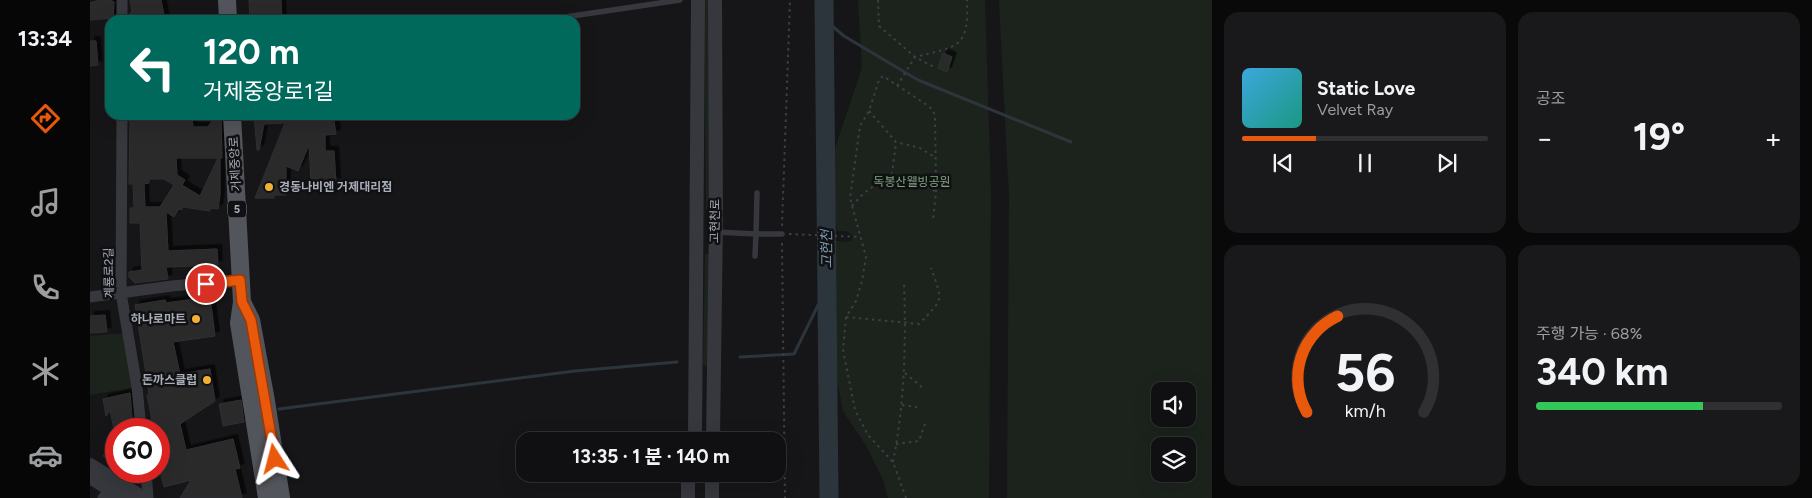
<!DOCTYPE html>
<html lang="ko">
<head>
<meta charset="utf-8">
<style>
  body { margin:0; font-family:Figtree,"Noto Sans KR",sans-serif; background:#19191b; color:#f1f3f6; height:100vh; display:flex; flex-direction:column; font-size:19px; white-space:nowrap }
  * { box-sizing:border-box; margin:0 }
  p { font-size:16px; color:#9c9d9f }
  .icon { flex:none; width:28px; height:28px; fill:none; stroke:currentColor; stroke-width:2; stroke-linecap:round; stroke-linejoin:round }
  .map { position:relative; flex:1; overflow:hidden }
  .side { display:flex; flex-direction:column; gap:12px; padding:12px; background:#09090a; width:600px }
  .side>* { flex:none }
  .top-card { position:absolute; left:15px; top:15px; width:475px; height:105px; border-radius:15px; box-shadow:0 5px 20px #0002,0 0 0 1px #303032; background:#00695c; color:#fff; overflow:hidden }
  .controls { position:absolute; left:1061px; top:382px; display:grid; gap:10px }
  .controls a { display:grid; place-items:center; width:45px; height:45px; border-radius:10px; background:#101012; box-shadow:0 5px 20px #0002,0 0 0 1px #303032; font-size:25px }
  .speed { position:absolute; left:15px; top:418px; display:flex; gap:10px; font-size:25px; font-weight:700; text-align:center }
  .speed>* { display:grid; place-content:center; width:65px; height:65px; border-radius:50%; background:#101012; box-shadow:0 5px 20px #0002,0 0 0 1px #303032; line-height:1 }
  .speed .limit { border:8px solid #d22; background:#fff; color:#111 }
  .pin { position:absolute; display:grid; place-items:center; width:42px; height:42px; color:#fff; margin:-21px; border:2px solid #fff; border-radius:50%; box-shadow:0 1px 5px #0007 }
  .me { position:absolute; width:55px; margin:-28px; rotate:351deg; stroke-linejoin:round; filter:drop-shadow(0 0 4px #0008) }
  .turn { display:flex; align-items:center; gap:18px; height:105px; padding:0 15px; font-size:22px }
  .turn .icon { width:65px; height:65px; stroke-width:2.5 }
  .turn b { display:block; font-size:35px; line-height:42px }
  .big { font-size:38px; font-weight:700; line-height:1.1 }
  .side .widget { flex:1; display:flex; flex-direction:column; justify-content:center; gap:8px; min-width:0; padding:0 18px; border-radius:15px; background:#19191b }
  .side .dial { align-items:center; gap:0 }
  .dial svg { height:130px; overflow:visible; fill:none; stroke:#303032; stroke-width:7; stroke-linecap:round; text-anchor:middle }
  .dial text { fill:#f1f3f6; stroke:none }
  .song { display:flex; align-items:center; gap:15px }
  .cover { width:60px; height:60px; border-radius:8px; background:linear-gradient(135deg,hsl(200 70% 55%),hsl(170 70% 35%)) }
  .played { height:5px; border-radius:2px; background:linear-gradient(90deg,#ea580c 30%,#303032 30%) }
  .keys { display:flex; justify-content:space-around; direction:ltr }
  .heat { display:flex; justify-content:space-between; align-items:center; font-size:28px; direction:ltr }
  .charge { height:8px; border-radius:4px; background:linear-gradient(90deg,#34c759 68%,#303032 0) }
  .side .tiles { flex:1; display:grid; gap:12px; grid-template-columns:repeat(2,1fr) }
  .trip { position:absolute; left:426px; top:432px; width:270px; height:50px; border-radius:15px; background:#101012; box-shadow:0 5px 20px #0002,0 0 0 1px #303032; font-weight:700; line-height:50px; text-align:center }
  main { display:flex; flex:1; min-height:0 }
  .menu { display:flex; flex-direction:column; width:90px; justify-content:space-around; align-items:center; background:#060607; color:#9c9d9f }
  .menu .icon { width:35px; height:35px }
  .menu .on { color:#ea580c }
  .menu b { font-size:22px; color:#f1f3f6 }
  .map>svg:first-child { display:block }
  .green { fill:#1c231d; fill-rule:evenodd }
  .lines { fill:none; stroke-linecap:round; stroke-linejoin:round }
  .stream { stroke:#2c353c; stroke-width:3 }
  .river { stroke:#2c353c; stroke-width:19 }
  .building { fill:#29292c; stroke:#303034; fill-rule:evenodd; filter:url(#shadow) }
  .path { stroke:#3d3f44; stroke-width:2; stroke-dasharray:2.5 4; stroke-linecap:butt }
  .service { stroke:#37383d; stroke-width:5.5 }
  .minor { stroke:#37383d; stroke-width:11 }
  .tertiary { stroke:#37383d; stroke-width:14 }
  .primary { stroke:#53555c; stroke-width:18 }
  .route-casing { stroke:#983908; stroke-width:12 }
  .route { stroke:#ea580c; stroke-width:9 }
  .poi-dot { fill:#f2b134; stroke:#111113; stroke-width:2 }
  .labels { text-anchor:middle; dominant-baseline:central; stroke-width:5; stroke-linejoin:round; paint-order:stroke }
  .shield { fill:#111113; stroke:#7b7e86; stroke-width:1 }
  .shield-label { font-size:11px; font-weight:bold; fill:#a8adb8 }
  .street-label { font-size:12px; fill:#a8adb8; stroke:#111113 }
  .park-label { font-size:12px; fill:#7fa381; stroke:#111113 }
  .poi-label { font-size:12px; font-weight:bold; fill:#a8adb8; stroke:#111113; text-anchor:end }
  .water-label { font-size:14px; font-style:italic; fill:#7f9bb3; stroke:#111113 }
</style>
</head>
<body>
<main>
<nav class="menu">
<b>13:34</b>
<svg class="icon on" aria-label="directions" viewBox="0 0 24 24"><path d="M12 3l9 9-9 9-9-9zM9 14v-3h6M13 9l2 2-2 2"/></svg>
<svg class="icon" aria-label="music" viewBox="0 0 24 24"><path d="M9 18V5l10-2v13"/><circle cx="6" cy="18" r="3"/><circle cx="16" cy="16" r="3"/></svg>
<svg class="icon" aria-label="phone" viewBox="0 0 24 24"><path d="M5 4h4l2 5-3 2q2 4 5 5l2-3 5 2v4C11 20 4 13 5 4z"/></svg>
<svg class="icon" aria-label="climate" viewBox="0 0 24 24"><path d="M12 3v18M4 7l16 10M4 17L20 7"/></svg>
<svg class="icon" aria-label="car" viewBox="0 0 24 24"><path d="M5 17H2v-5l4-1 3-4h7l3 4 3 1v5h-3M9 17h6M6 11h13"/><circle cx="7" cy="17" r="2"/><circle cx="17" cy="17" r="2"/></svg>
</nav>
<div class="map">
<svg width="1122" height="498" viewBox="0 0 1122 498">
  <defs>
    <filter id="shadow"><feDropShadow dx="4.5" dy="-4.5" stdDeviation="0" flood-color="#0009"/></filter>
  </defs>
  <rect width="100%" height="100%" fill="#161618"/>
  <!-- green -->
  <g class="green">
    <path d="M614 0H619L621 209H616Z"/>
    <path d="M768 0H895L901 193 899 498H798L794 482 777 447 753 411 746 374 745 338 747 306 742 291 746 241 757 242 761 241 763 237C760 230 754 231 747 231L742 188 743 154 772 68Z"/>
    <path d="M909 0H1122V498H917L919 197ZM1070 391H1098V419H1070ZM1070 446H1098V474H1070Z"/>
    <path d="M615 254H620L618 366H613Z"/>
    <path d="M38 333 47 387 0 395V336Z"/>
  </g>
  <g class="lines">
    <!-- stream -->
    <g class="stream">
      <path d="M734 19 754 36 828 80 981 142"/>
      <path d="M650 357 704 354 737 287"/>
      <path d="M189 409 485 371 587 362"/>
    </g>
    <!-- river -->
    <path class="river" d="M734 0 739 498"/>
  </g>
  <!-- building -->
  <g class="building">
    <path d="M9 0H20L24 2 23 18 0 20V3Z"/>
    <path d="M40 0H71L75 20H40V13H42Z"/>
    <path d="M159 0H191L192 20H160Z"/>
    <path d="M0 41H6L8 65 0 66Z"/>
    <path d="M853 53 862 57 857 72 848 68Z"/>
    <path d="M40 115H98V117H102L103 127H118L126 115H131L132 158H130V195L128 209 120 208V211L93 207 91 210 89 209 84 217 76 212 78 251 127 249 128 265 76 267 78 279 45 283 39 277V272L52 270 50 223H40V208H44L43 184H39ZM86 158H128L110 196 92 185 95 180 87 175ZM59 179H74L84 185 70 207H55L54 184 59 183Z"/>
    <path d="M164 115H217V116L243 115 246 134 235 135V151H244L246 182 221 183 219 145 208 171 196 166V195H184V198H165L195 123 174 124 169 150H167Z"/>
    <path d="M120 297 125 336 83 342 90 374 120 369 125 401 90 424 96 450 143 439 150 468 145 469 152 498H90L101 480 74 487 69 468V424L63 426 57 395H59L56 374 45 305 75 300 76 303Z"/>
    <path d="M15 315 17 332 0 333V316Z"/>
    <path d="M40 393 43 429H24L20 410 16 416 13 399Z"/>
    <path d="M151 400 154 422 133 426 129 404Z"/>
    <path d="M26 435V464L13 456Z"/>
  </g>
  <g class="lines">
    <!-- path -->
    <g class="path">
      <path d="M788 0 789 26 825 57 844 67"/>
      <path d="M807 86 825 57C868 46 879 49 877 0"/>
      <path d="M779 111 806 142 830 148 846 158"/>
      <path d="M801 181 806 143"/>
      <path d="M762 206C769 198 776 190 786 185 804 175 829 181 846 192"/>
      <path d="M692 226 700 0"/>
      <path d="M699 234 770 237"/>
      <path d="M692 243 695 498"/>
      <path d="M756 317 829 324C854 298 853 302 841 268"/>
      <path d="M815 373 834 389"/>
      <path d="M812 405 827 407"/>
      <path d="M806 444 829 441 835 424"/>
      <path d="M803 462C815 400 816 345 814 281"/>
      <path d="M816 498 803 462 778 435 765 410 753 350 756 317 766 301 772 281 776 257 760 198 770 126 779 111 789 80 793 76 837 105 842 109 845 115 846 192 843 220"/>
    </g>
    <!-- service -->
    <g class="service">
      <path d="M455 20 590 0"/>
      <path d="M626 232 666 234 667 193"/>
      <path d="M665 256 666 234H692"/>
    </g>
    <!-- minor -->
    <g class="minor">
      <path d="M32 20V0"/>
      <path d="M32 115 31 293 47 387 51 429"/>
      <path d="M0 297 82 286 150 280"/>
      <path d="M56 471 58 498"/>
      <path d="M13 498 21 490"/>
    </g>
    <!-- tertiary -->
    <g class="tertiary">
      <path d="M605 441 608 0"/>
      <path d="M623 441 626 218 625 0"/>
      <path d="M0 465 53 498"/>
      <path d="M598 474V498"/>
      <path d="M0 477 34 498"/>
      <path d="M622 498V474"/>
    </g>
    <!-- primary -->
    <g class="primary">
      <path d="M137 0 138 20"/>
      <path d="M142 115 152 302 149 323 177 498"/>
      <path d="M152 302 161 320 176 401 191 498"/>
    </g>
  </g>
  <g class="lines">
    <!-- route casing -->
    <g class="route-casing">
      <path id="route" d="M116 284 150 280 152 302 161 320 185 459"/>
    </g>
    <!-- route -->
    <use href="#route" class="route"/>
  </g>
  <!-- markers -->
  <g class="poi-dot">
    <circle cx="179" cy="187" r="5"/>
    <circle cx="106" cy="319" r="5"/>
    <circle cx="117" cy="380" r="5"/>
  </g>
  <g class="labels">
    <!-- shield labels -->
    <rect class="shield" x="138" y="200.5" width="18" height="17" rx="4"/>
    <g class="shield-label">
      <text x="147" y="209">5</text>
    </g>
    <!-- street labels -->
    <g class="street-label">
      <text transform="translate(145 164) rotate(-93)">거제중앙로</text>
      <text transform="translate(625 221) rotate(-89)">고현천로</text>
      <text transform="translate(19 273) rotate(-91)">계룡로2길</text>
    </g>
    <!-- park labels -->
    <g class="park-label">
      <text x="822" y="182">독봉산웰빙공원</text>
    </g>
    <!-- poi labels -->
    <g class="poi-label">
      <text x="189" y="187" text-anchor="start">경동나비엔 거제대리점</text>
      <text x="96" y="319">하나로마트</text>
      <text x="107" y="380">돈까스클럽</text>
    </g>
    <!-- water labels -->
    <g class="water-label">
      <text transform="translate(737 249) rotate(-91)">고현천</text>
    </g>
  </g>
</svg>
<div class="controls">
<a><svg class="icon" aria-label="sound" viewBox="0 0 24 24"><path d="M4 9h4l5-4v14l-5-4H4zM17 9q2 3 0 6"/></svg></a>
<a><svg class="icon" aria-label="layers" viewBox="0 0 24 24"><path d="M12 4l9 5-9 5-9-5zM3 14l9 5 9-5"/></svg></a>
</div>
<div class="speed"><div class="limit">60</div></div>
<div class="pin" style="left:116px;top:284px;background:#d93025"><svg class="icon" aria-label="arrive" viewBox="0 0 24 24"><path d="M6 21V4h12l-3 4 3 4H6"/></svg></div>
<svg class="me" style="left:185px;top:459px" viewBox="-20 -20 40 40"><path d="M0-17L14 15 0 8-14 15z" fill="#ea580c" stroke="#fff" stroke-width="4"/></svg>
<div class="trip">13:35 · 1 분 · 140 m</div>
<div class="top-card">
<div class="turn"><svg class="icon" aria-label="left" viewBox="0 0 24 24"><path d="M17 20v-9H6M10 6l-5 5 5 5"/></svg><div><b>120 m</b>거제중앙로1길</div></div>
</div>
</div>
<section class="side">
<div class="tiles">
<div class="widget">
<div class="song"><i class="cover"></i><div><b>Static Love</b><p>Velvet Ray</p></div></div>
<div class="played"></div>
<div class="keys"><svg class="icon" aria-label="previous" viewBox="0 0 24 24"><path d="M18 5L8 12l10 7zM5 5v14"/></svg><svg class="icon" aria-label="pause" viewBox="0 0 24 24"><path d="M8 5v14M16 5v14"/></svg><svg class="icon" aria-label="next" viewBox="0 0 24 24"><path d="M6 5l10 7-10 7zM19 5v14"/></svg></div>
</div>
<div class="widget"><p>공조</p>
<div class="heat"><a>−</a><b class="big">19°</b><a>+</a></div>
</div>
<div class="widget dial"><svg viewBox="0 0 100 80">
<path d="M14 69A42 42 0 1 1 86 69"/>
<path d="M14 69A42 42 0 0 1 33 10" stroke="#ea580c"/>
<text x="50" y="56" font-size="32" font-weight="700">56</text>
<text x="50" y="72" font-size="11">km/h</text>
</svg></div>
<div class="widget"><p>주행 가능 · 68%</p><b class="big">340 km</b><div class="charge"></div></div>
</div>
</section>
</main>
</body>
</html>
